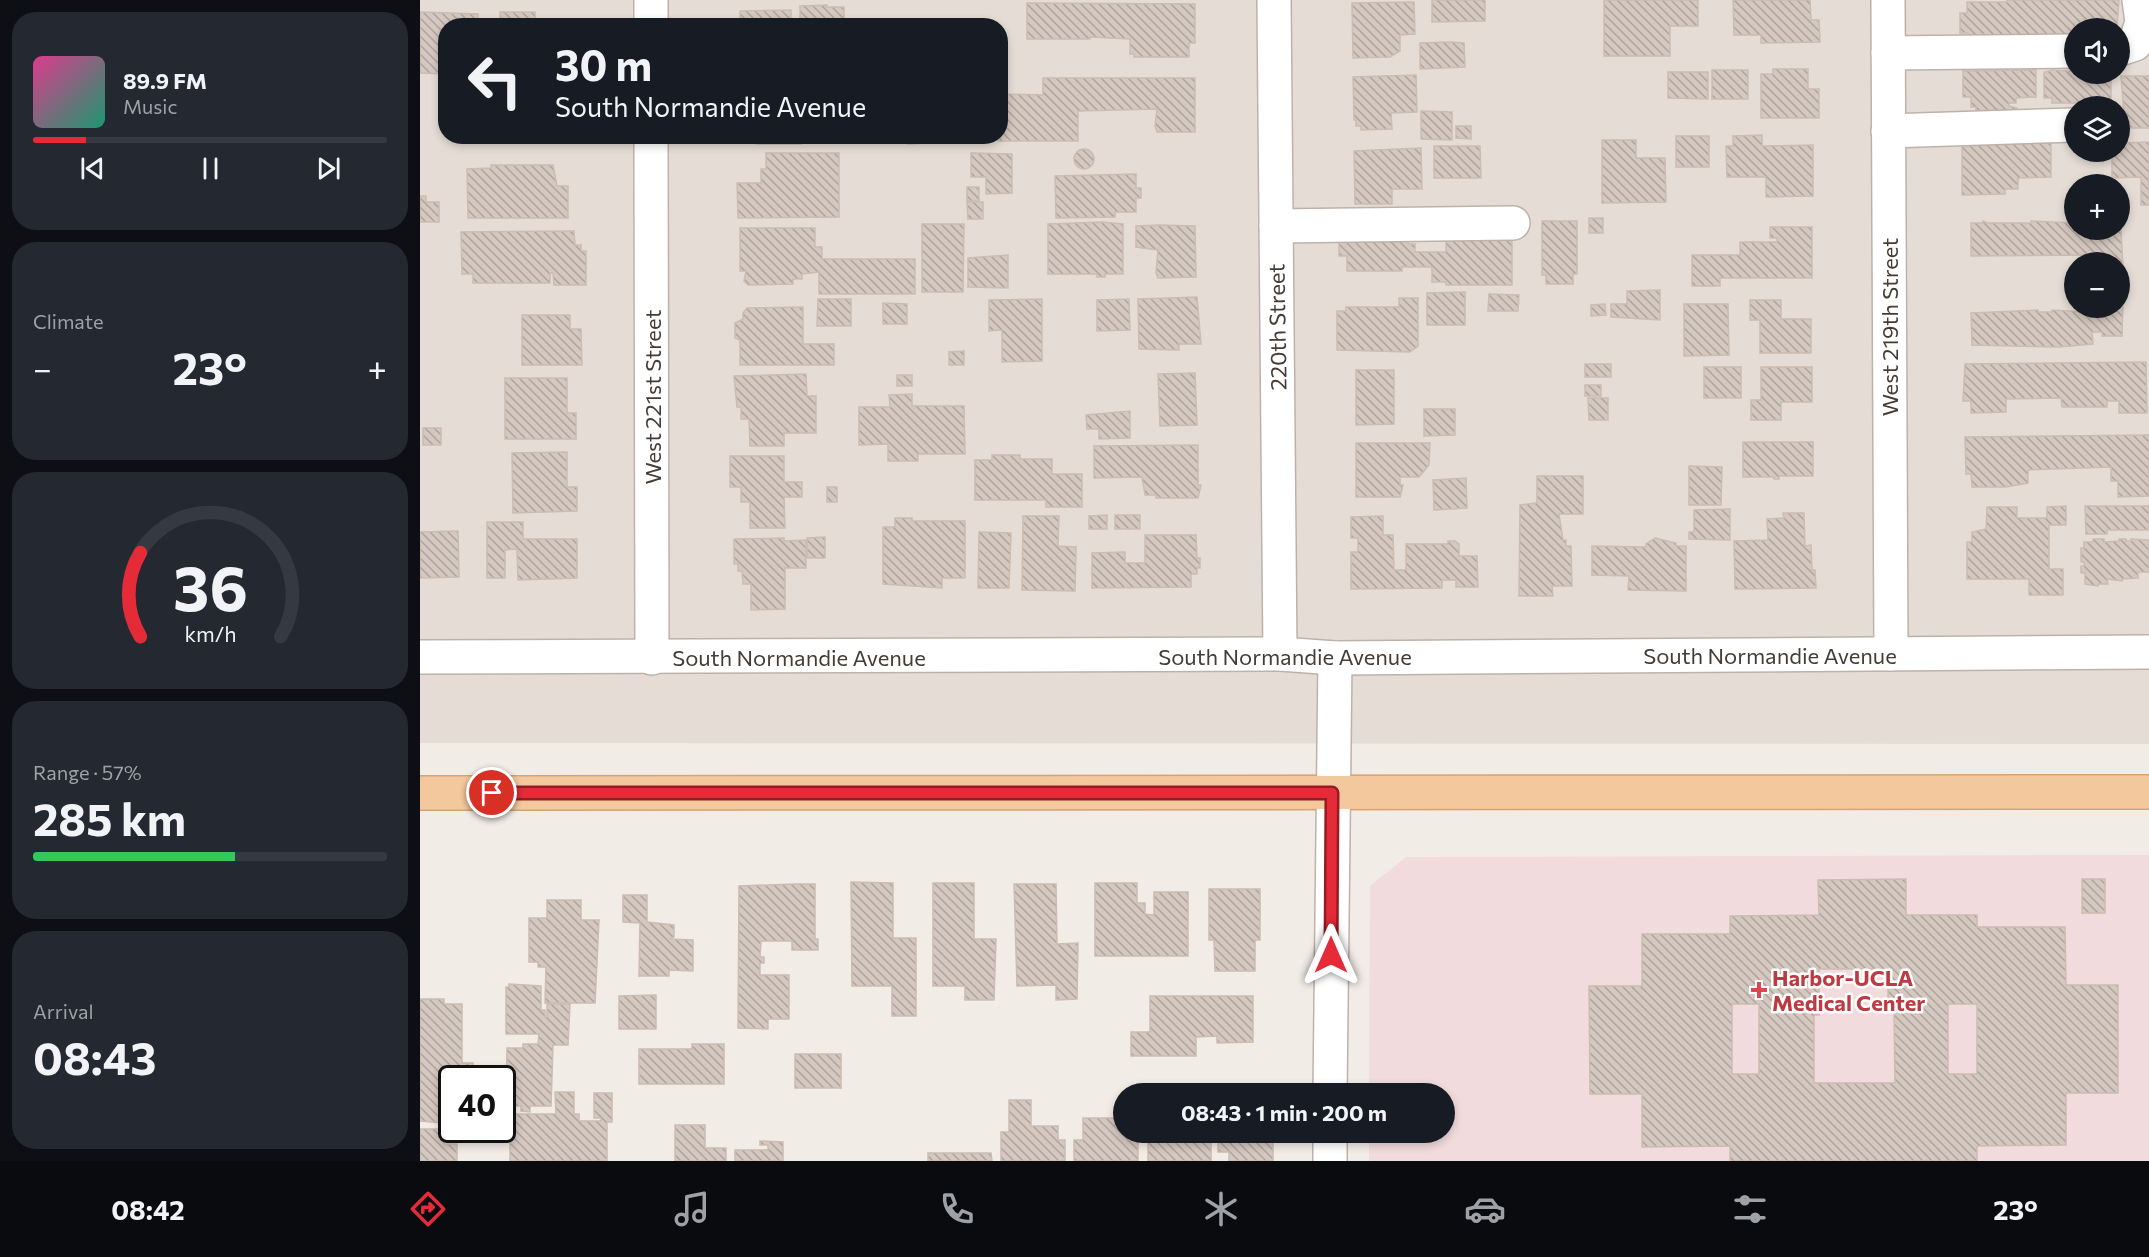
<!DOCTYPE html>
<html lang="en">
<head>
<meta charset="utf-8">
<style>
  body { margin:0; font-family:Commissioner,sans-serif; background:#242831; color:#f1f3f6; height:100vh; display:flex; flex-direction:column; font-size:22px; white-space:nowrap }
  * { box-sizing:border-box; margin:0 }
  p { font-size:20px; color:#9ea1a6 }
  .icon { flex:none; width:33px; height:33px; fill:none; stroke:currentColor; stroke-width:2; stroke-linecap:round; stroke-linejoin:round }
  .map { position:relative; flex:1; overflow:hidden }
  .side { display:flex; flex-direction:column; gap:12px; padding:12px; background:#0d0f14; width:420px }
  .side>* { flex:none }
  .hud { position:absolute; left:18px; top:18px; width:570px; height:126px; border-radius:24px; box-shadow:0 3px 9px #0003; background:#171b24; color:#f1f3f6; overflow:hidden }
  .tools { position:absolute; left:1644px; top:18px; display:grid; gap:12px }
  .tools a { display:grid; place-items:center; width:66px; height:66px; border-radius:50%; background:#171b24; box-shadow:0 3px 9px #0003; font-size:30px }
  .speed { position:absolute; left:18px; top:1065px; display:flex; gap:12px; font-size:30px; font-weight:700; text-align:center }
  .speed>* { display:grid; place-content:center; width:78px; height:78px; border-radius:50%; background:#171b24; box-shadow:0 3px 9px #0003; line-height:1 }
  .speed .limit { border:3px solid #111; border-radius:9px; background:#fff; color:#111 }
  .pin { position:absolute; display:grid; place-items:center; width:51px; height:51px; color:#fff; margin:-26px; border:3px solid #fff; border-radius:50%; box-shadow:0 2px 6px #0007 }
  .me { position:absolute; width:66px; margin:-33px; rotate:0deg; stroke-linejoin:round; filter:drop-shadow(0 0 4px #0008) }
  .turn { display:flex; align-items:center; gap:21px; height:126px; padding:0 18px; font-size:27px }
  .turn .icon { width:78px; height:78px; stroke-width:2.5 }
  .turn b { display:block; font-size:42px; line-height:51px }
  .big { font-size:45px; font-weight:700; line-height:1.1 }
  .side .widget { flex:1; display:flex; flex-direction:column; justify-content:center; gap:9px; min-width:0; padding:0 21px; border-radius:24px; background:#242831 }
  .side .dial { align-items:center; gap:0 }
  .dial svg { height:156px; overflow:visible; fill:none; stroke:#363941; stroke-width:7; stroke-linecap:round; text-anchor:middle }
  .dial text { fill:#f1f3f6; stroke:none }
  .song { display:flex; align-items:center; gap:18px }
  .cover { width:72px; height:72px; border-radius:9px; background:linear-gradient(135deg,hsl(330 70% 55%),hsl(160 70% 35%)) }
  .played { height:6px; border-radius:3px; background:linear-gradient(90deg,#e52a38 15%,#363941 15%) }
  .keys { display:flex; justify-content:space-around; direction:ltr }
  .heat { display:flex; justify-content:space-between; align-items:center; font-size:33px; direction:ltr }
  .charge { height:9px; border-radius:4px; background:linear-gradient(90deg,#34c759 57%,#363941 0) }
  .trip { position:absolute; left:693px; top:1083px; width:342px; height:60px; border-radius:30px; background:#171b24; box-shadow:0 3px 9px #0003; font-weight:700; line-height:60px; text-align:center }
  .tabs { display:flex; height:96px; justify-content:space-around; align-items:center; background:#090b0e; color:#9ea1a6 }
  .tabs .icon { width:42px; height:42px }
  .tabs .current { color:#e52a38 }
  .tabs b { font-size:27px; color:#f1f3f6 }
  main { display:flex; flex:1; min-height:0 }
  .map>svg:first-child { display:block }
  .residential { fill:#e5ddd5; fill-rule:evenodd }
  .medical { fill:#f1dbdd }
  .building { fill:url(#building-back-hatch); stroke:#ccbcb1; stroke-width:1.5; fill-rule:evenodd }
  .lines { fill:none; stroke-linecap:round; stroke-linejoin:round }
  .minor-casing { stroke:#bcb2aa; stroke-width:36 }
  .major-casing { stroke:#d8a16f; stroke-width:36 }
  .minor { stroke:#fff; stroke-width:33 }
  .major { stroke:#f4c89d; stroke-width:33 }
  .route-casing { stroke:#951b24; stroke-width:15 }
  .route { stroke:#e52a38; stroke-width:10 }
  .health-dot { fill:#e0444e; stroke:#fff; stroke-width:2 }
  .labels { text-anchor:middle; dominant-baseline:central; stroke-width:5; stroke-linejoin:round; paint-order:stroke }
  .street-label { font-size:22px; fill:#443c36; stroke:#fff }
  .health-label { font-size:22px; font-weight:bold; fill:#be3a42; stroke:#fff; text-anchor:start }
</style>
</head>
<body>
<main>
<section class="side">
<div class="widget">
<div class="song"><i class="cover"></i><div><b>89.9 FM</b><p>Music</p></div></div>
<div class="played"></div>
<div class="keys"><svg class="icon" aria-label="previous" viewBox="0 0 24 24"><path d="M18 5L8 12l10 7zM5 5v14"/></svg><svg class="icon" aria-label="pause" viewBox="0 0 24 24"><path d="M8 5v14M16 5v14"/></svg><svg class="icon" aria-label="next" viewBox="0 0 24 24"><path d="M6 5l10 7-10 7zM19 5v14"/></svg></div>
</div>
<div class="widget"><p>Climate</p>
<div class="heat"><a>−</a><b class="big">23°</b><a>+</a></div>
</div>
<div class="widget dial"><svg viewBox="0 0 100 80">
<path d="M14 69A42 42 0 1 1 86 69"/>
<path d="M14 69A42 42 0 0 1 14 26" stroke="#e52a38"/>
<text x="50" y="56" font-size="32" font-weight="700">36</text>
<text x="50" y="72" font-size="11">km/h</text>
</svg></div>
<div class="widget"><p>Range · 57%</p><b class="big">285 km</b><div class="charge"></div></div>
<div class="widget"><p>Arrival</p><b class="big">08:43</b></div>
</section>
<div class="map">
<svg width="1729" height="1161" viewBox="0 0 1729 1161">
  <defs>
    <pattern id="building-back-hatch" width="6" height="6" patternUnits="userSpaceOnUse" patternTransform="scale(1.5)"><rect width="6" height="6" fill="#d5c8c0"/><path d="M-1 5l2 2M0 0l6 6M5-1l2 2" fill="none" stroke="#aea49d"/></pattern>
  </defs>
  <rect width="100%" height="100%" fill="#f2ece7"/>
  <!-- residential -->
  <path class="residential" d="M0 0H1729V744L0 743ZM26 26H580V136H26ZM1654 28H1700V74H1654ZM1654 106H1700V152H1654ZM1654 184H1700V230H1654ZM1654 262H1700V308H1654Z"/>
  <!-- medical -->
  <path class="medical" d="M1729 855V1161H949V1133L1024 1132V1094L949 1093 950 886 986 857Z"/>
  <!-- building -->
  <g class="building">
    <path d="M1012 0H1065V21L1012 22Z"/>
    <path d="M1184 0H1278V26H1250V56H1184Z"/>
    <path d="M1313 0H1390L1391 20H1399L1400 42 1341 43V35H1314Z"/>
    <path d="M1587 0H1699L1697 28H1654V43L1548 44V33H1540V13H1547V2H1587Z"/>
    <path d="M994 2 995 34 980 35V51L970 57 933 58 932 3Z"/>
    <path d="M607 3 775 4V43H769V57H714V54H710V39L670 37V39H607Z"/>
    <path d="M407 5 406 7H424V26H380V6Z"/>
    <path d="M371 10V26H320V11Z"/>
    <path d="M0 12 58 14V26H26V74L0 73Z"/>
    <rect x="80" y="12" width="35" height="14"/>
    <path d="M1031 42 1044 43 1045 67 1000 69V43Z"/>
    <path d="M1353 69H1388V89H1399V118H1341V74H1353Z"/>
    <rect x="1292" y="70" width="36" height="29"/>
    <path d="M1616 70V97L1596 98V103H1589V106L1597 108V119L1556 123V107H1551V97H1543V71Z"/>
    <path d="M1632 70 1691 74V103H1632V98H1624V72Z"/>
    <path d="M1248 72H1288V99L1248 98Z"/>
    <path d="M996 75 997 112 971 113 972 129 941 130V126H936V120H934L933 77Z"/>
    <path d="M1701 76H1729V128H1705Z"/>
    <path d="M623 78H775V132H737L735 126 737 109 658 111V141H578V136H580V94L623 95Z"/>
    <path d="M1001 111 1032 112V140L1001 139Z"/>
    <path d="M1036 126H1051V139L1036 138Z"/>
    <path d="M1342 135V146L1393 145V196L1346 197V177H1307L1306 146H1313V136Z"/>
    <rect x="95" y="136" width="52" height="4"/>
    <path d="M317 136H381V144H337Z"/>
    <path d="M488 136H532V142L488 144Z"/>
    <rect x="1256" y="136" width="33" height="31"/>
    <path d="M1182 140H1216V158H1245L1246 202 1182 203Z"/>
    <path d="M1729 142V205H1721V177L1692 178V152H1700V143Z"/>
    <path d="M1631 143V177L1598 178V189H1585V194L1542 195V144Z"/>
    <path d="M1014 146H1060L1061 178H1014Z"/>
    <path d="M1001 148 1002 189H972V204H935L934 151Z"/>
    <circle cx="664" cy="159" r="10"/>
    <path d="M346 153H419V217L318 218 317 183H341V169H346Z"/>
    <path d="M551 153 592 154V193L566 194V177H551Z"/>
    <path d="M71 165H133L137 186H148V218H48L47 169 71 168Z"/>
    <path d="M716 174V188H721V198H716V212H695V217L636 218 635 176Z"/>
    <rect x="547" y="187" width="12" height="14"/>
    <path d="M0 196H6V202H19V222H0Z"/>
    <path d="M547 202H563V219H548Z"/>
    <rect x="1169" y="218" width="14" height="15"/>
    <path d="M1122 221H1157V274H1153V284H1126V275H1122Z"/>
    <path d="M1563 221 1568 223H1611V221L1654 223V230H1671V234H1674V230H1701L1703 266 1700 271V262H1666V255L1551 256V223H1563Z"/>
    <path d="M682 222 703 224V274H685V277H677V274H628V224Z"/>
    <path d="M502 224H544L543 292H502Z"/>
    <path d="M739 225 775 226 776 277 738 278 736 273 738 250 716 247V226Z"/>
    <path d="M1350 227H1392V278H1300V286H1272V255H1320V242H1357V238H1350Z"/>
    <path d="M320 228H395V247H402V259H495V294H399V272L382 274V279H373V284L328 285 324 281 326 271H320Z"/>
    <path d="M154 231 155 245H161V251H166V285H134L133 273H130V283H53V274H42L41 232Z"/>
    <path d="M919 236 988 239V244H995V252H1026V237L1092 236V285H1026V282H1012V267H982V271H927V256H919Z"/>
    <path d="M588 255V288L548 287V258Z"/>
    <path d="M1240 290V320L1191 317V304H1207V291Z"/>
    <path d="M1045 292V325H1007V293Z"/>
    <path d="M1069 294 1099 295 1098 311H1068Z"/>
    <path d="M1700 295 1703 300 1702 336H1682V332H1672L1673 344 1639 347 1552 345 1551 313 1618 310V312H1632V310L1666 312V308H1700Z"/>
    <path d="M777 297 781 344H759V350L719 349 718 299Z"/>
    <path d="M979 298H998V346L990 352 917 350V311H926V307H979Z"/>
    <path d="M398 299H431V326H397Z"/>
    <path d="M622 299V361L582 362V330L569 331V300Z"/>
    <path d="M709 299 710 330 677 331V300Z"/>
    <path d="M1330 300H1361V319H1391V353H1340V320H1330Z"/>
    <path d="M463 303 487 304V324H463Z"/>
    <path d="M1185 304 1186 315 1171 316V305Z"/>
    <path d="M1264 304H1308L1309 355 1264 356Z"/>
    <path d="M383 307V344H414V365H320V340L315 338V323L323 319V313L327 308Z"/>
    <path d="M102 315H150V329H161L162 365H102Z"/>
    <path d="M544 351V365H529V352Z"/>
    <path d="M1726 362 1727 413H1699V401H1687V407H1642L1641 398 1586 399V412L1551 413V401H1543L1545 364Z"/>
    <rect x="1165" y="364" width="26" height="13"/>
    <rect x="1284" y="367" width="37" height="31"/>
    <path d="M1341 367H1392V402H1361V420H1331V400H1341Z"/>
    <path d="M936 370H974V424L936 425Z"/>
    <path d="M775 373 777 425 740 426 738 374Z"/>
    <path d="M386 374 387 396H396V433H364V446H330L329 419H321V407H317L314 376Z"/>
    <rect x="477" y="375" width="15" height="11"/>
    <path d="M85 378H147V413H156V439H85Z"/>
    <rect x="1165" y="385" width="16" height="11"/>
    <path d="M492 394V406H544L545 454H498V461H468V444L439 445V407H470L469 395Z"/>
    <path d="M1168 398H1188V420H1169Z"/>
    <path d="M1004 409H1035V435L1004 436Z"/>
    <path d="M710 411V438L679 439V429H667L666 415Z"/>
    <rect x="3" y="428" width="18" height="17"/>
    <path d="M1729 435V496L1698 497V481H1691V467L1608 470V483L1586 487H1552L1551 474H1546L1545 437Z"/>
    <path d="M1323 442H1393V476H1359V479H1354V477H1323Z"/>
    <path d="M936 443H1010L1009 465 999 477H980V485H983L980 497H936Z"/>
    <path d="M778 445V485H781L778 498H736V495H725L722 477 674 478V446Z"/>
    <path d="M147 452V487H157V511L93 513 92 453Z"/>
    <path d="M572 455H600V459H632V474H662V507H626V500H555V460H572Z"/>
    <path d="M310 456H364V482H382V497H364L365 528H330V502H321V487H310Z"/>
    <path d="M1269 466 1302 467 1301 505H1269Z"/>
    <path d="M1117 476H1163V514H1139L1143 540H1146V546H1151L1152 586H1132L1133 596H1099L1100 505 1117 503Z"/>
    <path d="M1046 478 1047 508 1014 510 1013 480Z"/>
    <rect x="407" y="487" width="10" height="15"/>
    <path d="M1646 506V525H1629V569H1643V595H1609V579H1547V542H1552V532L1566 529 1567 507H1597V518H1627V507Z"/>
    <path d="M1665 506H1729V530H1687V534H1666Z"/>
    <path d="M1310 509V540L1269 539V532H1274V510Z"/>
    <path d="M1363 513H1384L1385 546 1391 545 1392 570H1395L1396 588 1315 589 1314 541 1348 540 1347 519 1364 518Z"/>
    <path d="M687 515V529H669V516Z"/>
    <rect x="695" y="515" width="25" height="14"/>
    <path d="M603 516H639L638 546 656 547 655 591 602 590Z"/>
    <path d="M963 516V535H973L974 570H986V544H1028V541H1035L1039 544V556H1057L1058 587H1036V580H1022V588L931 589V552H938V538H931V517Z"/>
    <path d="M475 518H492V521H545V578H522V588L463 584V527H475Z"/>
    <path d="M67 522H103V539H157V578L98 580 97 549 85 550V578H67Z"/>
    <path d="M38 531 39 577 0 578V532Z"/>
    <path d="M559 532 591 533 589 588H558Z"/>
    <path d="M725 535H776L777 558H780V568H777V574H771V587L672 588V553L705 552V563H725Z"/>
    <path d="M405 537V558H387V538Z"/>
    <path d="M364 538V541L386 540V568H365V609L331 610V584H323L322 571H318V564H314V539Z"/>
    <path d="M1235 538 1256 543V546H1266V591L1208 590 1209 576 1172 575V546L1226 547V544Z"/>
    <path d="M1673 539H1684V542L1699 541V539H1706V541H1711V539L1729 540V572H1718V578L1702 579V581L1687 579 1688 584H1678V586L1665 584V573H1661V566H1664V562H1661V548H1664V542H1673Z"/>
    <path d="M1486 879V915H1557V927H1645L1646 985H1698V1093H1646V1145L1557 1146V1161H1310V1146L1222 1147V1094H1170L1169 986H1222V934H1310V916L1399 915 1398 880ZM1399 969H1468V1010H1474L1475 1083H1394V1015H1399ZM1312 1004H1339V1074H1312ZM1528 1004H1557V1074H1528Z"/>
    <rect x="1662" y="879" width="23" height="34"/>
    <path d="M431 882 473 883V938H496V1016H472V986H432Z"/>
    <path d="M513 883H554V939H576L574 1000H545V986H513Z"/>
    <path d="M675 883H717V903H725V914L734 915V892H768V956H675Z"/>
    <path d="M376 884H395V939H398V950H372V941H341L340 957H344V963H340V975H369V1019H348V1029L318 1028 319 886Z"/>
    <path d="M594 884H636L637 944 658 943 657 999 636 1000V985L597 986Z"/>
    <path d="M789 889H840V940H835V971H795L794 940H789Z"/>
    <path d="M203 895H227V922L254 925V937L249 939 273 940V971L249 970V976H219L220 923 203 922Z"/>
    <path d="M127 900H161V920H179L175 1003H125L126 967H118V962H109V918H127Z"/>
    <path d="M89 984 121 986V1010H125V1017H127V1004H150L148 1045H133L131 1106H110V1112L101 1111V1106H86L87 1048H103V1044H118L119 1034H86V987H89Z"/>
    <path d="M236 995V1029H199V996Z"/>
    <path d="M730 996H833V1042L797 1043V1036L776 1037V1056H711V1032H730Z"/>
    <path d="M0 999H24V1004H42V1063H53V1078H32V1124L0 1121Z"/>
    <path d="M272 1044H304V1084H219V1049H272Z"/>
    <rect x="375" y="1054" width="46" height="34"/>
    <rect x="822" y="1085" width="32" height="9"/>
    <path d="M135 1092H154V1114H159V1121H181V1118H174V1093H192V1122H187V1161H90V1139H85V1132H90V1114H136Z"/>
    <path d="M589 1100H611V1126H638V1140H645V1161H581V1132H589Z"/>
    <path d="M663 1118H704V1132H718V1161H654V1140H663Z"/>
    <path d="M255 1125H285V1148H306V1161H255Z"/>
    <path d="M0 1129H25L24 1144H37V1161H0Z"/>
    <path d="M737 1132H778V1141H791V1161H728V1141H737Z"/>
    <path d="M798 1132H853V1161H809V1152H798Z"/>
    <path d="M340 1141 363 1142V1161H315V1150H348V1145H340Z"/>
    <path d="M508 1153H571L572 1161H508Z"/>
  </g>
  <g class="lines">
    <!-- minor casing -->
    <g class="minor-casing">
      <g id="minor">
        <path d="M231 0V26"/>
        <path d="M854 0 860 654"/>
        <path d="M1468 0 1471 654"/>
        <path d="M1700 49 1715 44 1722 22 1719 0"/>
        <path d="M1468 53 1654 51"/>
        <path d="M1468 131 1654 125"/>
        <path d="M231 136 232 658"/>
        <path d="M856 226 1093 223"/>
        <path d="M0 657 860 654 915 658 1729 652"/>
        <path d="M910 1094 915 658"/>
        <path d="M910 1161V1132"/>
      </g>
    </g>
    <!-- major casing -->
    <g class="major-casing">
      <path id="major" d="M0 793 1729 792"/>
    </g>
    <!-- minor -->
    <use href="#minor" class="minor"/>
    <!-- major -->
    <use href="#major" class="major"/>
  </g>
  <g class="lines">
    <!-- route casing -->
    <g class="route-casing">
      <path id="route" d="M72 793H912L911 955"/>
    </g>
    <!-- route -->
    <use href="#route" class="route"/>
  </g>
  <!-- markers -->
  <path class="health-dot" d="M1336 981h6v6h6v6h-6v6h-6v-6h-6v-6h6z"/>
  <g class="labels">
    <!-- street labels -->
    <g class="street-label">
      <text transform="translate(857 327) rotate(-91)">220th Street</text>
      <text transform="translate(1469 327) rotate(-90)">West 219th Street</text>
      <text transform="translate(232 397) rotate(-90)">West 221st Street</text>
      <text x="1350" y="655">South Normandie Avenue</text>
      <text x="865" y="656">South Normandie Avenue</text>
      <text x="379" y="657">South Normandie Avenue</text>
    </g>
    <!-- health labels -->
    <g class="health-label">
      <text x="1352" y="977">Harbor-UCLA<tspan x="1352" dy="25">Medical Center</tspan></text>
    </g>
  </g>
</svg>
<div class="tools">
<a><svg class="icon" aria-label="sound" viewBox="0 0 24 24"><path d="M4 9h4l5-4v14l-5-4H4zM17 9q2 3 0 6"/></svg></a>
<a><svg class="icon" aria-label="layers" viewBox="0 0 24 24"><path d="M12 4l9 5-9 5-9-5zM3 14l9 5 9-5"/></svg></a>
<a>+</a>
<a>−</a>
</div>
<div class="speed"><div class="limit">40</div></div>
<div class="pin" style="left:72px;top:793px;background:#d93025"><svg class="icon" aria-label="arrive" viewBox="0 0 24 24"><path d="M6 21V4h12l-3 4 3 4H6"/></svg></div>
<svg class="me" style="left:911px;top:955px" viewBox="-20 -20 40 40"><path d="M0-17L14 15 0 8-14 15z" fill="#e52a38" stroke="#fff" stroke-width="4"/></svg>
<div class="trip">08:43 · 1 min · 200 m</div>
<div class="hud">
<div class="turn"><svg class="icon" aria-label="left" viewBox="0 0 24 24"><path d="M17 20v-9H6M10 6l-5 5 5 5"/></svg><div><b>30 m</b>South Normandie Avenue</div></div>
</div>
</div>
</main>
<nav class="tabs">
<b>08:42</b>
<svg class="icon current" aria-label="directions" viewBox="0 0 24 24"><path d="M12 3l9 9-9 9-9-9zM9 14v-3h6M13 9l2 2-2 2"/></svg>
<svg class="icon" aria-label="music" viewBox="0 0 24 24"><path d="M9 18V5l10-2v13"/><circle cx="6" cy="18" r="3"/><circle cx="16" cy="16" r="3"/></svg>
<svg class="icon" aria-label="phone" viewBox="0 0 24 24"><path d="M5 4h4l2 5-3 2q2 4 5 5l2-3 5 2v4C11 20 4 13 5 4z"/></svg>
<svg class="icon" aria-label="climate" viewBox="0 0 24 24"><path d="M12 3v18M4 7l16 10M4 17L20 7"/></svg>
<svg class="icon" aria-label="car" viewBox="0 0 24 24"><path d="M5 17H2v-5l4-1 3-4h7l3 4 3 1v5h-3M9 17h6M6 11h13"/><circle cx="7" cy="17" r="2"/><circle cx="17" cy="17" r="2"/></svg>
<svg class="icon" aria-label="filters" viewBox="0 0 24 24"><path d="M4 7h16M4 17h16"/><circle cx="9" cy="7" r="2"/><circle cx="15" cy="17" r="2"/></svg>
<b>23°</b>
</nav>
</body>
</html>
